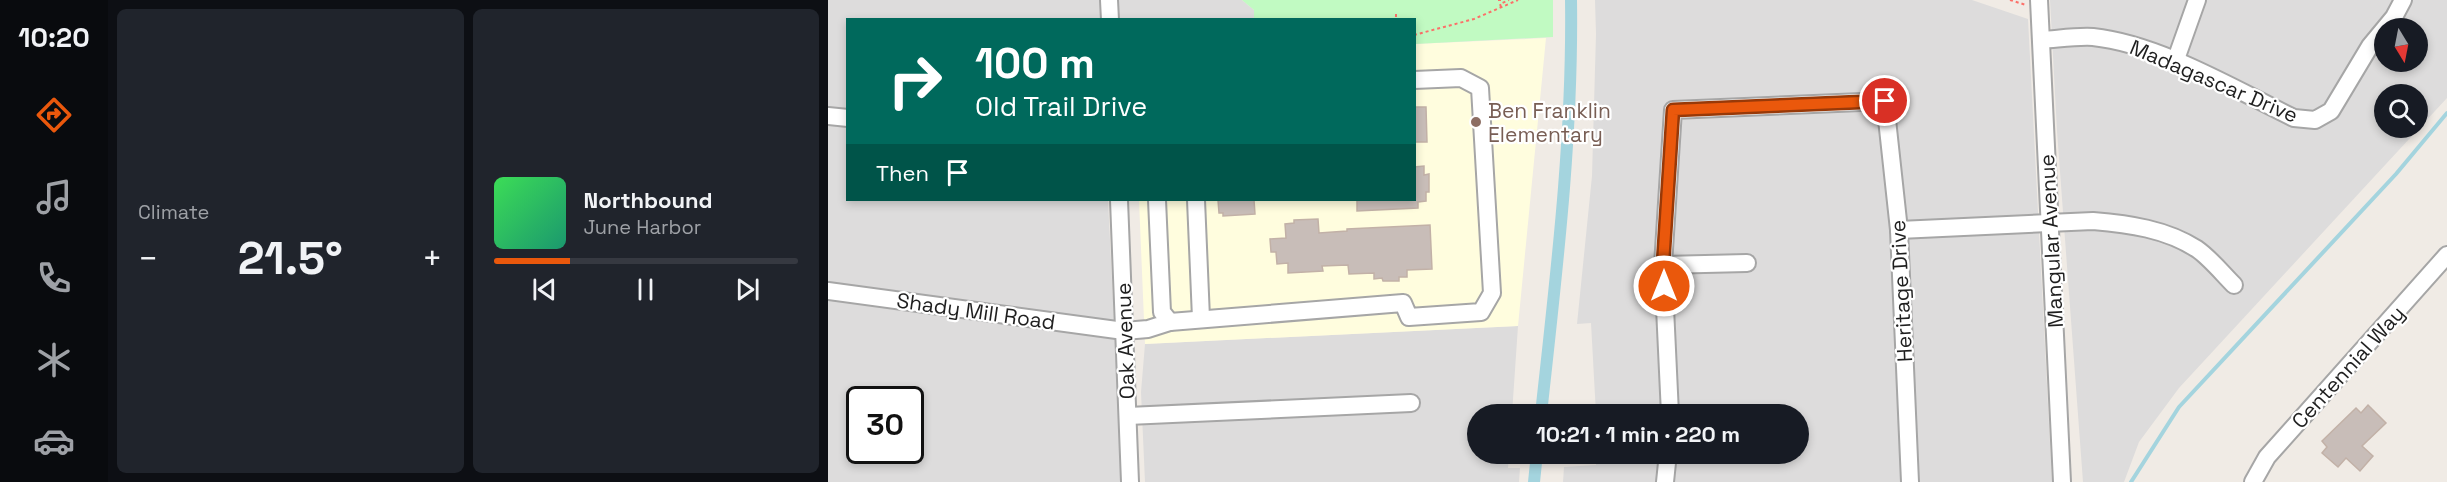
<!DOCTYPE html>
<html lang="en">
<head>
<meta charset="utf-8">
<style>
  body { margin:0; font-family:"Space Grotesk",sans-serif; background:#20242c; color:#f1f3f6; height:100vh; display:flex; flex-direction:column; font-size:22px; white-space:nowrap }
  * { box-sizing:border-box; margin:0 }
  p { font-size:20px; color:#9ea1a6 }
  .icon { flex:none; width:33px; height:33px; fill:none; stroke:currentColor; stroke-width:2; stroke-linecap:round; stroke-linejoin:round }
  .map { position:relative; flex:1; overflow:hidden }
  .side { display:flex; flex-direction:column; gap:9px; padding:9px; background:#0d0f14; width:720px }
  .side>* { flex:none }
  .banner { position:absolute; left:18px; top:18px; width:570px; height:183px; border-radius:0px; box-shadow:0 3px 9px #0003; background:#00695c; color:#fff; overflow:hidden }
  .needle { width:39px; rotate:170deg }
  .controls { position:absolute; left:1546px; top:18px; display:grid; gap:12px }
  .controls a { display:grid; place-items:center; width:54px; height:54px; border-radius:50%; background:#171b24; box-shadow:0 3px 9px #0003; font-size:30px }
  .speed { position:absolute; left:18px; top:386px; display:flex; gap:12px; font-size:30px; font-weight:700; text-align:center }
  .speed>* { display:grid; place-content:center; width:78px; height:78px; border-radius:50%; background:#171b24; box-shadow:0 3px 9px #0003; line-height:1 }
  .speed .limit { border:3px solid #111; border-radius:9px; background:#fff; color:#111 }
  .pin { position:absolute; display:grid; place-items:center; width:51px; height:51px; color:#fff; margin:-26px; border:3px solid #fff; border-radius:50%; box-shadow:0 2px 6px #0007 }
  .me { position:absolute; width:66px; margin:-33px; rotate:0deg; stroke-linejoin:round; filter:drop-shadow(0 0 4px #0008) }
  .turn { display:flex; align-items:center; gap:21px; height:126px; padding:0 30px; font-size:27px }
  .turn .icon { width:78px; height:78px; stroke-width:2.5 }
  .turn b { display:block; font-size:42px; line-height:51px }
  .then { display:flex; align-items:center; height:57px; padding:0 30px; background:#0003; gap:12px; font-size:22px }
  .big { font-size:45px; font-weight:700; line-height:1.1 }
  .side .tile { flex:1; display:flex; flex-direction:column; justify-content:center; gap:9px; min-width:0; padding:0 21px; border-radius:9px; background:#20242c }
  .song { display:flex; align-items:center; gap:18px }
  .cover { width:72px; height:72px; border-radius:9px; background:linear-gradient(135deg,hsl(130 70% 55%),hsl(160 70% 35%)) }
  .played { height:6px; border-radius:3px; background:linear-gradient(90deg,#ea580c 25%,#363941 25%) }
  .keys { display:flex; justify-content:space-around; direction:ltr }
  .heat { display:flex; justify-content:space-between; align-items:center; font-size:33px; direction:ltr }
  .side .tiles { flex:1; display:grid; gap:9px; grid-template-columns:repeat(2,1fr) }
  .trip { position:absolute; left:639px; top:404px; width:342px; height:60px; border-radius:30px; background:#171b24; box-shadow:0 3px 9px #0003; font-weight:700; line-height:60px; text-align:center }
  main { display:flex; flex:1; min-height:0 }
  .tab-bar { display:flex; flex-direction:column; width:108px; justify-content:space-around; align-items:center; background:#090b0e; color:#9ea1a6 }
  .tab-bar .icon { width:42px; height:42px }
  .tab-bar .on { color:#ea580c }
  .tab-bar b { font-size:27px; color:#f1f3f6 }
  .map>svg:first-child { display:block }
  .residential { fill:#dddcdc; fill-rule:evenodd }
  .education { fill:#fffdde }
  .park { fill:#c1fac2 }
  .lines { fill:none; stroke-linecap:round; stroke-linejoin:round }
  .stream { stroke:#a4d4de; stroke-width:4 }
  .canal { stroke:#a4d4de; stroke-width:12 }
  .building { fill:#c8bdb8; stroke:#c2b1a7; stroke-width:1.5 }
  .minor-casing { stroke:#a6a6a6; stroke-width:20 }
  .path { stroke:#fc7069; stroke-width:2; stroke-dasharray:3 3; stroke-linecap:butt }
  .minor { stroke:#fff; stroke-width:16 }
  .route-casing { stroke:#983908; stroke-width:15 }
  .route { stroke:#ea580c; stroke-width:10 }
  .education-dot { fill:#8d6e63; stroke:#fff; stroke-width:2 }
  .labels { text-anchor:middle; dominant-baseline:central; stroke-width:4.5; stroke-linejoin:round; paint-order:stroke }
  .street-label { font-size:21px; fill:#1f1f1f; stroke:#fff }
  .education-label { font-size:21px; fill:#785e54; stroke:#fff; text-anchor:start }
</style>
</head>
<body>
<main>
<nav class="tab-bar">
<b>10:20</b>
<svg class="icon on" aria-label="directions" viewBox="0 0 24 24"><path d="M12 3l9 9-9 9-9-9zM9 14v-3h6M13 9l2 2-2 2"/></svg>
<svg class="icon" aria-label="music" viewBox="0 0 24 24"><path d="M9 18V5l10-2v13"/><circle cx="6" cy="18" r="3"/><circle cx="16" cy="16" r="3"/></svg>
<svg class="icon" aria-label="phone" viewBox="0 0 24 24"><path d="M5 4h4l2 5-3 2q2 4 5 5l2-3 5 2v4C11 20 4 13 5 4z"/></svg>
<svg class="icon" aria-label="climate" viewBox="0 0 24 24"><path d="M12 3v18M4 7l16 10M4 17L20 7"/></svg>
<svg class="icon" aria-label="car" viewBox="0 0 24 24"><path d="M5 17H2v-5l4-1 3-4h7l3 4 3 1v5h-3M9 17h6M6 11h13"/><circle cx="7" cy="17" r="2"/><circle cx="17" cy="17" r="2"/></svg>
</nav>
<section class="side">
<div class="tiles">
<div class="tile"><p>Climate</p>
<div class="heat"><a>−</a><b class="big">21.5°</b><a>+</a></div>
</div>
<div class="tile">
<div class="song"><i class="cover"></i><div><b>Northbound</b><p>June Harbor</p></div></div>
<div class="played"></div>
<div class="keys"><svg class="icon" aria-label="previous" viewBox="0 0 24 24"><path d="M18 5L8 12l10 7zM5 5v14"/></svg><svg class="icon" aria-label="pause" viewBox="0 0 24 24"><path d="M8 5v14M16 5v14"/></svg><svg class="icon" aria-label="next" viewBox="0 0 24 24"><path d="M6 5l10 7-10 7zM19 5v14"/></svg></div>
</div>
</div>
</section>
<div class="map">
<svg width="1619" height="482" viewBox="0 0 1619 482">
  <rect width="100%" height="100%" fill="#f0ebe5"/>
  <!-- residential -->
  <g class="residential">
    <path d="M0 0H414L426 10V20H20V200H280L294 482H0ZM32 399H82V450H32Z"/>
    <path d="M767 0H1144L1200 19 1224 482H735L736 467 768 465V453H970V414H768L763 323 749 324 764 176 768 34Z"/>
    <path d="M1222 0H1619V98L1351 388 1311 442 1296 482H1255L1229 131ZM1557 28H1590V62H1557ZM1557 94H1590V128H1557Z"/>
    <path d="M690 326 684 414H650V453H681L680 468H692L691 482H317L313 392 317 344Z"/>
  </g>
  <!-- education -->
  <path class="education" d="M718 38 690 326 317 344 311 200H586L587 44Z"/>
  <!-- park -->
  <path class="park" d="M414 0H725V37L587 44 586 20 426 19V10Z"/>
  <g class="lines">
    <!-- stream -->
    <path class="stream" d="M1303 482 1351 407 1568 174 1619 113"/>
    <!-- canal -->
    <g class="canal">
      <path d="M713 414C728 276 745 139 743 0"/>
      <path d="M706 482 709 453"/>
    </g>
  </g>
  <!-- building -->
  <g class="building">
    <path d="M586 107H598L599 142H586Z"/>
    <path d="M596 166V175L601 174V192H598V201L590 202V208L529 211V200H586V167Z"/>
    <path d="M390 200H426L427 214 395 216V213H391Z"/>
    <path d="M490 219 491 233 519 231V229L602 225 604 269 579 270V277H571V281H555L554 278 546 279V273L521 274 520 265 494 266 495 271 460 273V263L449 264 448 252H443L442 239 458 238 457 224 466 223V220Z"/>
    <path d="M1540 405 1558 423 1534 446 1545 456 1532 471 1518 458 1510 467 1494 453 1499 447 1494 441 1528 408 1533 413Z"/>
  </g>
  <g class="lines">
    <!-- minor casing -->
    <g class="minor-casing">
      <g id="minor">
        <path d="M281 0 282 20"/>
        <path d="M1211 0 1234 482"/>
        <path d="M1214 40C1230 39 1248 36 1265 37 1331 44 1406 89 1466 118L1487 120 1503 111 1542 46 1566 17 1575 0"/>
        <path d="M1347 62 1369 0"/>
        <path d="M0 116 20 118"/>
        <path d="M291 200 302 482"/>
        <path d="M368 200 373 318"/>
        <path d="M1071 230 1265 221C1301 224 1338 229 1369 249 1382 258 1394 273 1406 285"/>
        <path d="M835 265 919 263"/>
        <path d="M0 291 296 331 320 329 342 322 334 312 329 200"/>
        <path d="M342 322 575 303 581 317 653 312 664 293 652 88 633 78 586 80"/>
        <path d="M842 414 835 265 845 110 1057 101 1071 230 1082 482"/>
        <path d="M300 416 583 403"/>
        <path d="M837 482 840 453"/>
        <path d="M1425 482 1439 457 1619 255"/>
      </g>
    </g>
    <!-- path -->
    <g class="path">
      <path d="M670 0H674"/>
      <path d="M1182 0 1198 5"/>
      <path d="M673 7 672 4 681 0"/>
      <path d="M568 14V20"/>
      <path d="M586 35 646 19 690 0"/>
    </g>
    <!-- minor -->
    <use href="#minor" class="minor"/>
  </g>
  <g class="lines">
    <!-- route casing -->
    <g class="route-casing">
      <path id="route" d="M836 286 835 264 845 110 1057 101"/>
    </g>
    <!-- route -->
    <use href="#route" class="route"/>
  </g>
  <!-- markers -->
  <circle class="education-dot" cx="648" cy="122" r="6"/>
  <g class="labels">
    <!-- street labels -->
    <g class="street-label">
      <text transform="translate(1386 81) rotate(23)">Madagascar Drive</text>
      <text transform="translate(1223 241) rotate(-93)">Mangular Avenue</text>
      <text transform="translate(1073 291) rotate(-93)">Heritage Drive</text>
      <text transform="translate(148 311) rotate(8)">Shady Mill Road</text>
      <text transform="translate(297 341) rotate(-92)">Oak Avenue</text>
      <text transform="translate(1520 367) rotate(-48)">Centennial Way</text>
    </g>
    <!-- education labels -->
    <g class="education-label">
      <text x="660" y="110">Ben Franklin<tspan x="660" dy="24">Elementary</tspan></text>
    </g>
  </g>
</svg>
<div class="controls">
<a><svg class="needle" viewBox="-14 -14 28 28"><path d="M0-13l5 13h-10z" fill="#e53935"/><path d="M0 13l5-13h-10z" fill="#9ea1a6"/></svg></a>
<a><svg class="icon" aria-label="search" viewBox="0 0 24 24"><circle cx="10" cy="10" r="6"/><path d="M15 15l6 6"/></svg></a>
</div>
<div class="speed"><div class="limit">30</div></div>
<div class="pin" style="left:1057px;top:101px;background:#d93025"><svg class="icon" aria-label="arrive" viewBox="0 0 24 24"><path d="M6 21V4h12l-3 4 3 4H6"/></svg></div>
<svg class="me" style="left:836px;top:286px" viewBox="-20 -20 40 40"><circle r="17" fill="#ea580c" stroke="#fff" stroke-width="3"/><path d="M0-11L8 9 0 5-8 9z" fill="#fff"/></svg>
<div class="trip">10:21 · 1 min · 220 m</div>
<div class="banner">
<div class="turn"><svg class="icon" aria-label="right" viewBox="0 0 24 24"><path d="M7 20v-9h11M14 6l5 5-5 5"/></svg><div><b>100 m</b>Old Trail Drive</div></div>
<div class="then">Then<svg class="icon" aria-label="arrive" viewBox="0 0 24 24"><path d="M6 21V4h12l-3 4 3 4H6"/></svg></div>
</div>
</div>
</main>
</body>
</html>
